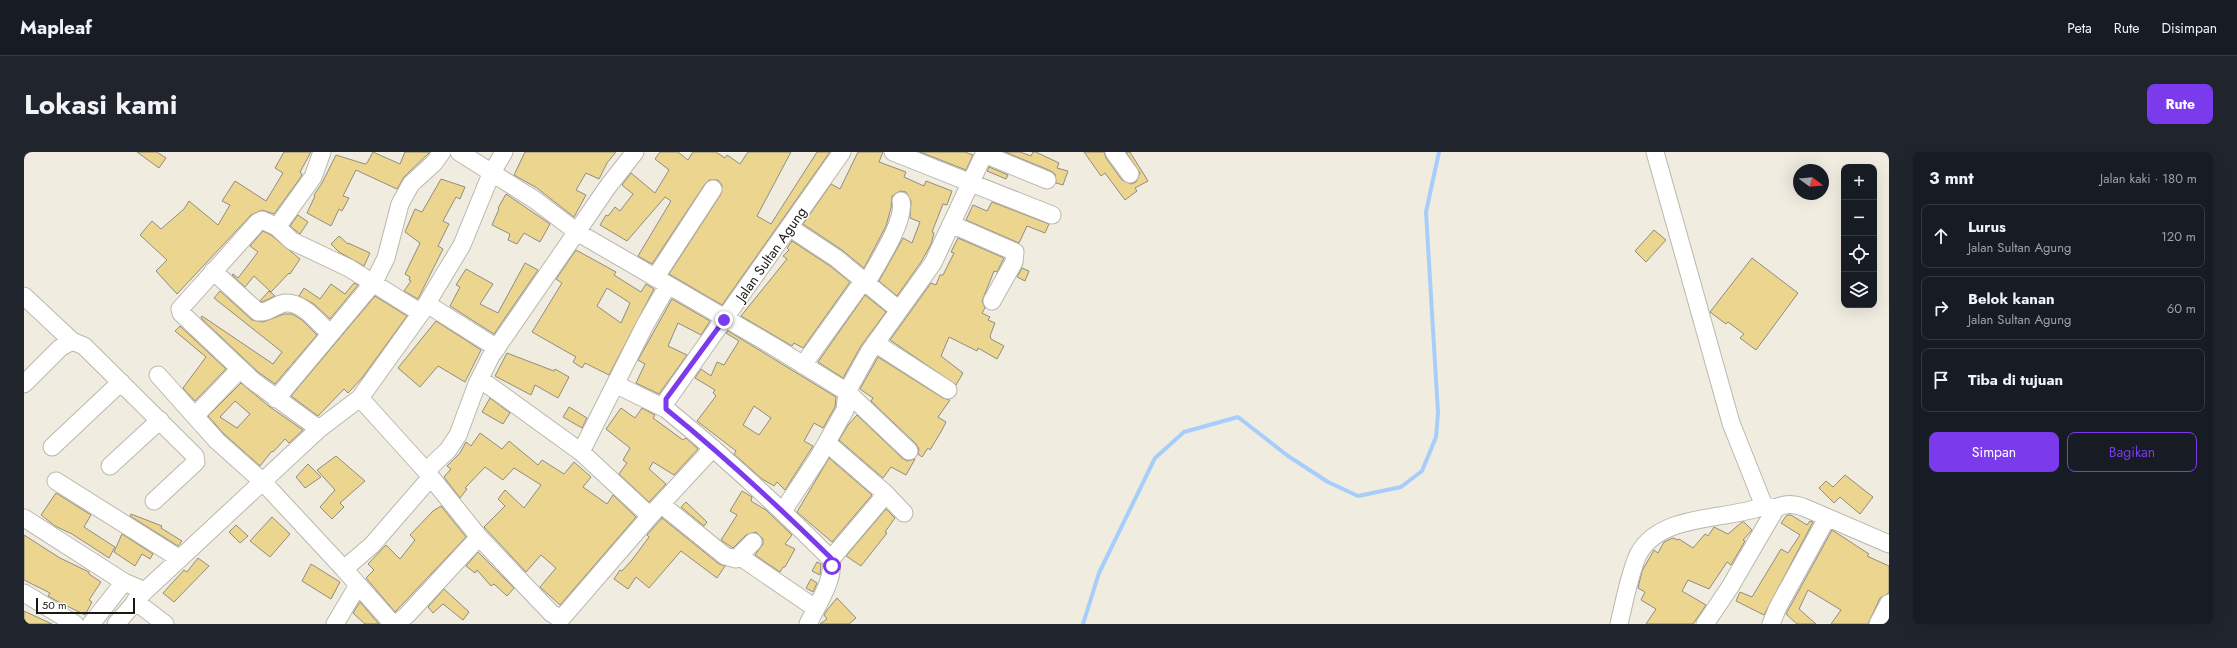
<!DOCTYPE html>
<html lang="id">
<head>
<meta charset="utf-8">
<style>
  :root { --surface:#171b24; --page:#20242c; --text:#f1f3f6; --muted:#9ea1a6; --line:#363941; --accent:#7c3aed }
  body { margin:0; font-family:Jost,sans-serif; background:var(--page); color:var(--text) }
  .controls { position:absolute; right:12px; top:12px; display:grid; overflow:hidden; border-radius:8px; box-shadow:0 4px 16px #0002 }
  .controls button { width:36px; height:36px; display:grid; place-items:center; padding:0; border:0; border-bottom:1px solid var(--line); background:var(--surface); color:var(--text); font:20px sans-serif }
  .compass { position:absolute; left:1769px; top:12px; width:36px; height:36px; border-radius:50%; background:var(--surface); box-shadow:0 4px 16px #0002; rotate:106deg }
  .scale { position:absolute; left:12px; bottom:10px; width:99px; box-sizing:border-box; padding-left:4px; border:2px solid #191814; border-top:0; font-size:11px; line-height:14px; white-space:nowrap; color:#191814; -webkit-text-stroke:3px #fff; paint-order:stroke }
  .stop { position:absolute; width:12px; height:12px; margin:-9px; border:3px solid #7c3aed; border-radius:50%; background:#fff }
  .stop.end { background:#7c3aed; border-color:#fff; box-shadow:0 1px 4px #0008 }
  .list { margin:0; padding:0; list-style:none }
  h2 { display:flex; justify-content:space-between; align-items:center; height:52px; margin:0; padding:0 16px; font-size:17px }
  h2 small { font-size:13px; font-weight:400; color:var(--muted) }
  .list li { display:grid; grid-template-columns:26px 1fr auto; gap:12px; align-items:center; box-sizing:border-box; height:64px; margin:0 8px 8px; padding:0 8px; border:1px solid var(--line); border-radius:8px }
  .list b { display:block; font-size:15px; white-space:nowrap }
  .list p { margin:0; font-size:13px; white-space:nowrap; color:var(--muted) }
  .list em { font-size:13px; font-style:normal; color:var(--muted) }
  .actions { display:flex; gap:8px; padding:12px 16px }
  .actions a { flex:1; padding:9px 0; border:1px solid var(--accent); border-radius:8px; text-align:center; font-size:14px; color:var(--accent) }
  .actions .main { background:var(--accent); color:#fff }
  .icon { flex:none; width:22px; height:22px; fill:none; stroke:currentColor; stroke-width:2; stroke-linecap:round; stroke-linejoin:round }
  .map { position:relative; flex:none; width:1865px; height:472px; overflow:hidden; border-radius:8px }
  header { display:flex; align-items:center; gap:24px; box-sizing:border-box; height:56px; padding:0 20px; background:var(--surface); border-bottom:1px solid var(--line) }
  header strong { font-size:19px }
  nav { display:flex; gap:22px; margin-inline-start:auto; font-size:14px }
  .intro { display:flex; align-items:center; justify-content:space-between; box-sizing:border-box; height:96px; padding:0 24px }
  h1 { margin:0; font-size:28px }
  .button { padding:10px 18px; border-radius:8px; background:var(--accent); color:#fff; font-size:14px; font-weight:700 }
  main { display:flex; gap:24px; padding:0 24px }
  aside { flex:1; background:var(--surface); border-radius:8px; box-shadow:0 4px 16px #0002 }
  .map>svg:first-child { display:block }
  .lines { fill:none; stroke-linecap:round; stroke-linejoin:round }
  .stream { stroke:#a7cefa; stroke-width:4 }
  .building { fill:#ecd58e; stroke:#908c81; fill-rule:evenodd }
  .minor-casing { stroke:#bbb7ac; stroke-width:19 }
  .minor { stroke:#fff; stroke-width:17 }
  .route { stroke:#7c3aed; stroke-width:5 }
  .labels { text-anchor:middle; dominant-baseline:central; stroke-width:3; stroke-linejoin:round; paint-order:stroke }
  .street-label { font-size:14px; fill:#191814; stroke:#fff }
</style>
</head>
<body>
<header>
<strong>Mapleaf</strong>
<nav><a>Peta</a><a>Rute</a><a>Disimpan</a></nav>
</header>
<div class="intro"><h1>Lokasi kami</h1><a class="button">Rute</a></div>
<main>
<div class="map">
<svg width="1865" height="472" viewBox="0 0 1865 472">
  <rect width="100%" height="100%" fill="#f0ece0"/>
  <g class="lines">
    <!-- stream -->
    <path class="stream" d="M 1059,472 L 1075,421 L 1131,306 L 1160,280 L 1214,265 L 1264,304 L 1304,330 L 1334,344 L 1377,335 L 1398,319 L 1412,285 L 1414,261 L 1402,60 L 1415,0"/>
  </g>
  <!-- building -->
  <path class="building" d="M 113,0 L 133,0 L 142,6 L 135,16 Z
    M 260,0 L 287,0 L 276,20 L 278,22 L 277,25 L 250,62 L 238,58 L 227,63 L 153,142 L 132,119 L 143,108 L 116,83 L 128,69 L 137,77 L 160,57 L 165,49 L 194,73 L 206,53 L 198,49 L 211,29 L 242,49 L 259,21 L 251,16 Z
    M 349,0 L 376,12 L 381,0 L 406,0 L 380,25 L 373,37 L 332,18 L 319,44 L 325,46 L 318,59 L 315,57 L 307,74 L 283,61 L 291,44 L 290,43 L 298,31 L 312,3 L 341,12 L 343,11 Z
    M 501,0 L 592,0 L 583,11 L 575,27 L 562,21 L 552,38 L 562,43 L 550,65 L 513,36 L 490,23 Z
    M 636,0 L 654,0 L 664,8 L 669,0 L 692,0 L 701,6 L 703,3 L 716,12 L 724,0 L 767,0 L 733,64 L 747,72 L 793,0 L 806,0 L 698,153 L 645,122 L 697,42 L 698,33 L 694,28 L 685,28 L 681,32 L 628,112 L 614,104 L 647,49 L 641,45 L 603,89 L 576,73 L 582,63 L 584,64 L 591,55 L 596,59 L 609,42 L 598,33 L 607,21 L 631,41 L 645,18 L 631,7 Z
    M 834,0 L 859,0 L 855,10 L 882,20 L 880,25 L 900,34 L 902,29 L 928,39 L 923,53 L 919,52 L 908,80 L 910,81 L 907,92 L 897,110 L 873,144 L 855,129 L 879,86 L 888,91 L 896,70 L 886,66 L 887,49 L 882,40 L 876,39 L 868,44 L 867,56 L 862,74 L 840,116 L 818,98 L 779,72 L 807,32 L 816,37 Z
    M 896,0 L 941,0 L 949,3 L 942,18 Z
    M 981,0 L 996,0 L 1007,4 L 1009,0 L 1012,0 L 1035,11 L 1033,16 L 1044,19 L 1039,33 L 1032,31 L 1031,22 L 1027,19 Z
    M 1060,0 L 1080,0 L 1082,6 L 1098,28 L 1107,32 L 1112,30 L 1116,21 L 1102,0 L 1106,0 L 1124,29 L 1111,36 L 1113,39 L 1101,48 L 1081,21 L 1077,24 Z
    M 965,15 L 984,23 L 982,27 L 963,19 Z
    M 417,27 L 441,35 L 436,47 L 432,45 L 419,69 L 425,72 L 414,94 L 419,97 L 394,147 L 380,139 L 387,129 L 385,128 L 386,125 L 381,122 L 396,91 L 381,80 L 391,57 L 398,60 Z
    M 482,42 L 526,72 L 516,90 L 500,81 L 493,92 L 484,88 L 486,82 L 468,73 L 475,57 L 474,56 Z
    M 968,50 L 1025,72 L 1021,81 L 1003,74 L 995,91 L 942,68 L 949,53 L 963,59 Z
    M 274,63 L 284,70 L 276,82 L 266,74 Z
    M 1630,78 L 1642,88 L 1622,110 L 1611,99 Z
    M 239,79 L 247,83 L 276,107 L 266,122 L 265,121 L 247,140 L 230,124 L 221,135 L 208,123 L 209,122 L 214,126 L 234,100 L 226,94 Z
    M 315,84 L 324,92 L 324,91 L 346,101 L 340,114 L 315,100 L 307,92 Z
    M 934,86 L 980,106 L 973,120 L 970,119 L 958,149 L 961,156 L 958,161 L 966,165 L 964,168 L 971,171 L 966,184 L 967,187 L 980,194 L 973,207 L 954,196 L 953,199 L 925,185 L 917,204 L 939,221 L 932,233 L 866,188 L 907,131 L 912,133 L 916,123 L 919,123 L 930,101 L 927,100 Z
    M 768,89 L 806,114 L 826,130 L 779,196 L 770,191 L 768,194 L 717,164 L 763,107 L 759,104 L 765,98 L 763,96 Z
    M 552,98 L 592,120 L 590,123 L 617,140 L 622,132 L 630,137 L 585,223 L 561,211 L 558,216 L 549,210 L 552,205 L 508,180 L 538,131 L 532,127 ZM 583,136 L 606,151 L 597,171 L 573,154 Z
    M 1728,106 L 1774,141 L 1732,198 L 1716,186 L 1720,182 L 1704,170 L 1702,172 L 1686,160 Z
    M 501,111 L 514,118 L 470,182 L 426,154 L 436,135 L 432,133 L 442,117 L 469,132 L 456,152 L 474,161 Z
    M 998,116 L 1005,119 L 1001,129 L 993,125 Z
    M 330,131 L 334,133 L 306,167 L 290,152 L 275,144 L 280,136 L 296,147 L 307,132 L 321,142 Z
    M 196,139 L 228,168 L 239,170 L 260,162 L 268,162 L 278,168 L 293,183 L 251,232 L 234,220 L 177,166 L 178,164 L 249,212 L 258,200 L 190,146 Z
    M 245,139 L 251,144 L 238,150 L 236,149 Z
    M 841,143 L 862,160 L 837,194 L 819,226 L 794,210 Z
    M 351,144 L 383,164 L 338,226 L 324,241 L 320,237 L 294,264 L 267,244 Z
    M 648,147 L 686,169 L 677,183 L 654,171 L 644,194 L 663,203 L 635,242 L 612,231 L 621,212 L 614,208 Z
    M 412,169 L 457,198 L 441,230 L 414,214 L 396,235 L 374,216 Z
    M 156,174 L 202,217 L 171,249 L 159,236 L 182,205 L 151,179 Z
    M 704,179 L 812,245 L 811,255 L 799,276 L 790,271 L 780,289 L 789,294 L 761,338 L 753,330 L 750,334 L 738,327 L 710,302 L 712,299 L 673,269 L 692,244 L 689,241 L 691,238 L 671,226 L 677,217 L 687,224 L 693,210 L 700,213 L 715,189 L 702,181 ZM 730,254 L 747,266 L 735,283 L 719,273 Z
    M 483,201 L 530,219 L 531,217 L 545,225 L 534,246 L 511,233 L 507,243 L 471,224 Z
    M 854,205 L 919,246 L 926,248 L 914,265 L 922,270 L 918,278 L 906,298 L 904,296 L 898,305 L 894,302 L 895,297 L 892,292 L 847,249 L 849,246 L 836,237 Z
    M 217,231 L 246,255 L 279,278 L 265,291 L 261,287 L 249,300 L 248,299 L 236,314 L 200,282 L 184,264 ZM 211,249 L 226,262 L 213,276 L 196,265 Z
    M 466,246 L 486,261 L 479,272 L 458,260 Z
    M 545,255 L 563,266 L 558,276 L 539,265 Z
    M 597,256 L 611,266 L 618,256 L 631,263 L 629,266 L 659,288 L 662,286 L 674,297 L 650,323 L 629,310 L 625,317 L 642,332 L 625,350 L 595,322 L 603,311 L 599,308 L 606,296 L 582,277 Z
    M 833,263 L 878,306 L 883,309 L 891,307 L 882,323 L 867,315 L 859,326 L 815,288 L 824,273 Z
    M 456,281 L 478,297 L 485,289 L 514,313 L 518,308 L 540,322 L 550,310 L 567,325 L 559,335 L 583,352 L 589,343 L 612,365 L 536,453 L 516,435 L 532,416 L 517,403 L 502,420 L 460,375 L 481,354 L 474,347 L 481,338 L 500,356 L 517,333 L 490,316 L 479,328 L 461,315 L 441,336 L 443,337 L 436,346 L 420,325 L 427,317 L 423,314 L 436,301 L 442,290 L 447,294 Z
    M 312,304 L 341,329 L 316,351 L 320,355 L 308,367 L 296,355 L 311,338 L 293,318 Z
    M 805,306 L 848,343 L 808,390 L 773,360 Z
    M 284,312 L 297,325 L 281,336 L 272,325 Z
    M 1821,323 L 1849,345 L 1836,362 L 1816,345 L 1810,351 L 1795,336 L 1802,329 L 1809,335 Z
    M 718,339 L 728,345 L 727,349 L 742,358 L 768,383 L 761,392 L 771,397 L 761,415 L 759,415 L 756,420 L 731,403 L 739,392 L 739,387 L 732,380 L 722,383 L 709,396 L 697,388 L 713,363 L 706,359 Z
    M 32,341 L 67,363 L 60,375 L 91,395 L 85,406 L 48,382 L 31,374 L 17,363 Z
    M 662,350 L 683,370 L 680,374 L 657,355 Z
    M 417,354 L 442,385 L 371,460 L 342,426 L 350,418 L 344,412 L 362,393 L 376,407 L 391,388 L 386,383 L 409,359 Z
    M 862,357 L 871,366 L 861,380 L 863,381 L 837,414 L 822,404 Z
    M 107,362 L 138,374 L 137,376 L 158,389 L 154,394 L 106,364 Z
    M 1763,363 L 1767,363 L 1783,373 L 1786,369 L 1789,370 L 1740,463 L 1712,449 L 1716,440 L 1728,445 L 1757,397 L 1764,401 L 1776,383 L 1757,371 Z
    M 248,365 L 266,382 L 246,405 L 226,389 Z
    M 638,366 L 695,412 L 701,414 L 693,426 L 657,399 L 625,436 L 612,425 L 604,437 L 590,427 L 596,418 L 598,419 L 608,408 L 625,385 L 623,383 Z
    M 1718,370 L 1720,370 L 1728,378 L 1719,388 L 1721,389 L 1707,413 L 1703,410 L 1685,437 L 1664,428 L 1658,439 L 1682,453 L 1669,472 L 1622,472 L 1632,457 L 1617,448 L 1621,440 L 1614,436 L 1618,419 L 1630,398 L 1634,401 L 1640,390 L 1649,386 L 1654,388 L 1655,387 L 1669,396 L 1681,382 L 1684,384 L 1690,375 L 1704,382 Z
    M 212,373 L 224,384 L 216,391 L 205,380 Z
    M 1808,378 L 1845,402 L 1843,404 L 1865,414 L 1865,441 L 1856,446 L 1844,472 L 1807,472 L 1817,458 L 1784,438 L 1775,457 L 1792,472 L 1773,472 L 1762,462 Z
    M 98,382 L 129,402 L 126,407 L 118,402 L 111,414 L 90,400 Z
    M 0,383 L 36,406 L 65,420 L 65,422 L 77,430 L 65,448 L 68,450 L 61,463 L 31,448 L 24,444 L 26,441 L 0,428 Z
    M 454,400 L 490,436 L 483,444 L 470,432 L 467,434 L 453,418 L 451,421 L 442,414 Z
    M 174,406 L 185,414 L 150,450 L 139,441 L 160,418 L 163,420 Z
    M 793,410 L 797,412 L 796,423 L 788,419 Z
    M 287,412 L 316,430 L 307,447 L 278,429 Z
    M 787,427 L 793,431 L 789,440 L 782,436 Z
    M 420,437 L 445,460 L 439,468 L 419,452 L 409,461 L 404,455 Z
    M 813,446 L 832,466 L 825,472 L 796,472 L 803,467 L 800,463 L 803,458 Z
    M 336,450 L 355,472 L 341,472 L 329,461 Z
    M 0,459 L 28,472 L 0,472 Z"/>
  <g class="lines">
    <defs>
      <path id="minor" d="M 435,0 L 511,48 L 553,80 L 749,194 L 823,240 L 885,299
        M 869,0 L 1028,63
        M 1090,0 L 1106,22
        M 1631,0 L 1707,271 L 1740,354 L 1752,356
        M 960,2 L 1023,28
        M 927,72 L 991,100 L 990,110 L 968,149
        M 253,75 L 268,89 L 325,116 L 397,161
        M 765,75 L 812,106 L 875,158
        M 189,119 L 234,160 C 243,161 249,155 257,152 C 276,146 295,171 306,182
        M 631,126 L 689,37
        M 843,130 C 853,112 882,68 877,49
        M 0,144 L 48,189
        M 403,152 L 473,196
        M 851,191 L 924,238
        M 779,213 L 840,128
        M 134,223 L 193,289 L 239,330 L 320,417 L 348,393 L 407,325
        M 456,227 L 557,300 L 626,364
        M 0,232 L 36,196 L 48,189 L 60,194 L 171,304 L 172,310 L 130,349
        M 591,232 L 642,257
        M 336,246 L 402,319 L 455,385 L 527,461 L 537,467 L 626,364 L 689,296
        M 252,247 L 350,130 L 362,106 L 376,52 L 387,32 L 410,11 L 418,0
        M 171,264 L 216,217
        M 295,277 L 228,228 L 157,161 L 156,157 L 234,70 L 238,68 L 253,75 L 289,25 L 298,0
        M 803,291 L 862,342 L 880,361
        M 28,295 L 97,230
        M 557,300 L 621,173 L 644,133
        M 86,314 L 136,268
        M 402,319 L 424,298 L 434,283 L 453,232 L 467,204 L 585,33 L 611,0
        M 32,329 L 156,407
        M 638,353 L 701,404 L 712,407 L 729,390
        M 759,359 L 794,306 L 821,258 L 823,240 L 845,200 L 909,111 L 961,0
        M 0,366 L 100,430 L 121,439
        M 715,404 L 791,456
        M 807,407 C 754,354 700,304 642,257 L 641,251 L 818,0
        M 807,407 L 862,342
        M 320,417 L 367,470 L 372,472 L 383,463 L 455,385
        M 0,441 L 51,472
        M 111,449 L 141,472
        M 67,472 L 100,430
        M 92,472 L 121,439 L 295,277 L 336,246 L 397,161 L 438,93 L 467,22 L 480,0
        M 311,472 L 334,433
        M 784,472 C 793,453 811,427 807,407
        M 1595,472 C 1600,452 1606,418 1615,401 C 1638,361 1701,369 1740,354
        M 1681,472 L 1706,435 L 1752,356 C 1762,351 1769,352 1779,355 L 1865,392
        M 1747,472 L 1754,455 L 1803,366
        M 1854,472 L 1865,451"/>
    </defs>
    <!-- minor casing -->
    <use href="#minor" class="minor-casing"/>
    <!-- minor -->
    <use href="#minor" class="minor"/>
  </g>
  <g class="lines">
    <!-- route -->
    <path class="route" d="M 700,168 L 642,247 L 642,257 C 700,304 754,354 807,406 L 808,414"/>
  </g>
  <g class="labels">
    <!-- street labels -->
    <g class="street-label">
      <text transform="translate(747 102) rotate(-55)">Jalan Sultan Agung</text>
    </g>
  </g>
</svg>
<div class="controls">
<button>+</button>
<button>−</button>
<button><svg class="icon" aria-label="locate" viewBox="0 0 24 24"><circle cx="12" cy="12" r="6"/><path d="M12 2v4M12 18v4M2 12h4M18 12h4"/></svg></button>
<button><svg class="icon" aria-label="layers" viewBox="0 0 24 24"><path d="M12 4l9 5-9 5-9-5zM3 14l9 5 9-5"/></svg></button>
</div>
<svg class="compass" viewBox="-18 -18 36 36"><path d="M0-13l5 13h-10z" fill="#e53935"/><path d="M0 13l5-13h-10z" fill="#9ea1a6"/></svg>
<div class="scale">50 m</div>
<div class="stop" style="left:808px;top:414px"></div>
<div class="stop end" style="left:700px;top:168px"></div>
</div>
<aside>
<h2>3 mnt<small>Jalan kaki · 180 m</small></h2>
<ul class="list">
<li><svg class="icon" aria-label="ahead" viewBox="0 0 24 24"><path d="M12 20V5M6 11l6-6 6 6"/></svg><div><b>Lurus</b><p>Jalan Sultan Agung</p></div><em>120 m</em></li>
<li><svg class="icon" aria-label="right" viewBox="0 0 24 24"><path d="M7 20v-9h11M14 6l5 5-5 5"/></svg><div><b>Belok kanan</b><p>Jalan Sultan Agung</p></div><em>60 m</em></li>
<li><svg class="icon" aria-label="arrive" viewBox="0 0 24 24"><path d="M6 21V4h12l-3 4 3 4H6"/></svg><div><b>Tiba di tujuan</b></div></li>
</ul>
<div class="actions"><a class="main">Simpan</a><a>Bagikan</a></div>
</aside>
</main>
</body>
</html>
